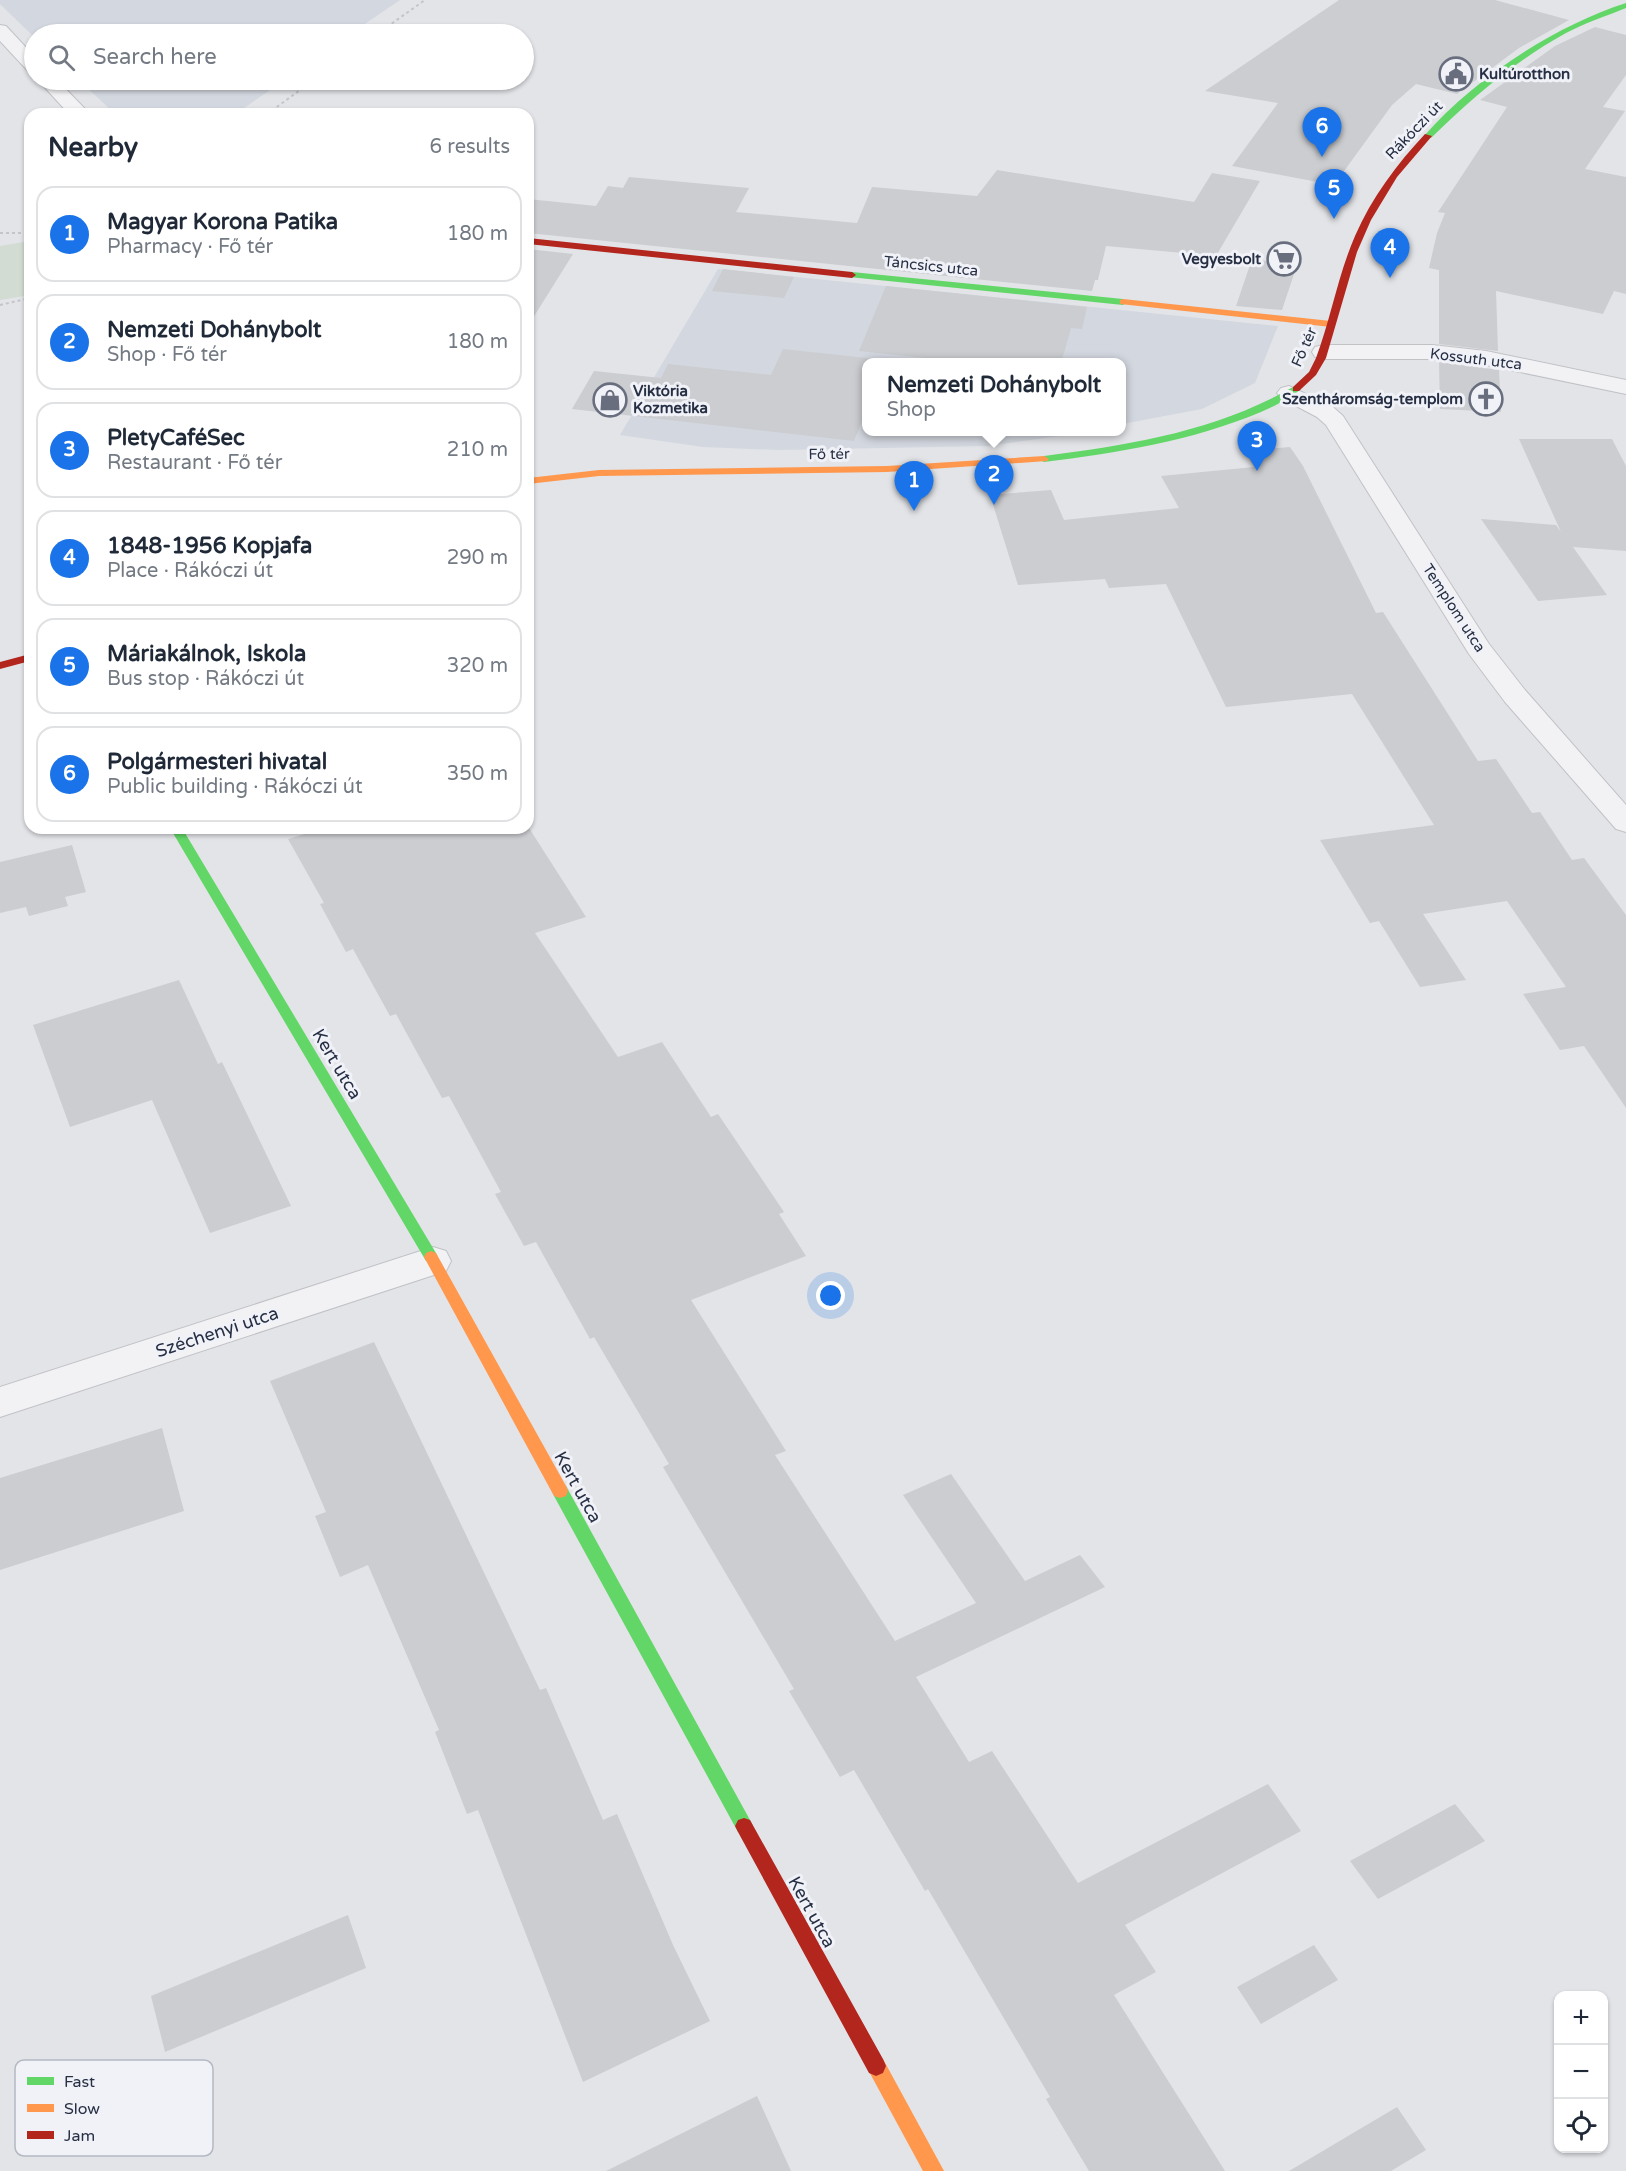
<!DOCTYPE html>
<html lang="en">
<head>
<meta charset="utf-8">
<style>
  :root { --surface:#fff; --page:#f2f2f3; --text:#1f2937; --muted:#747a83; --line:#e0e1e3; --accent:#1a73e8 }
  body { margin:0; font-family:"Varela Round",sans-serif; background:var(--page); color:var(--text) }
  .controls { position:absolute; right:18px; bottom:18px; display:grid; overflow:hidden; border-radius:12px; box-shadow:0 2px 4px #0004 }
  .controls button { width:54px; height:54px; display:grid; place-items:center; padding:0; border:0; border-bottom:2px solid var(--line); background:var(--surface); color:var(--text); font:30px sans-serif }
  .you { position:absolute; left:831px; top:1296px; width:21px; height:21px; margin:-15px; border:4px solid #fff; border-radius:50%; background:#1a73e8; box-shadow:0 0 0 9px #1a73e833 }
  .badge { display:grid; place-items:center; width:39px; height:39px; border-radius:50%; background:var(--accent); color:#fff; font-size:20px; font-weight:700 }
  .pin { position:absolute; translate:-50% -50px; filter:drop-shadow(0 2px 3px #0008) }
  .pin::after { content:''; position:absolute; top:32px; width:21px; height:18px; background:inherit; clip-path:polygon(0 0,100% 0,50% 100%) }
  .popup { position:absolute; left:862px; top:358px; width:264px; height:78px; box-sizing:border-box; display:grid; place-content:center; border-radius:12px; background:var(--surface); filter:drop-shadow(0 2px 4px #0005); font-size:20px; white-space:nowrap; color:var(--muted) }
  .popup b { font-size:22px; color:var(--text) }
  .popup::after { content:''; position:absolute; left:50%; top:100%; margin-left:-12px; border:12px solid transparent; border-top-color:var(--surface) }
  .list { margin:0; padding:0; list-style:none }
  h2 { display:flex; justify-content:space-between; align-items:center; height:78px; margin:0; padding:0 24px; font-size:26px }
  h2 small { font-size:20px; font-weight:400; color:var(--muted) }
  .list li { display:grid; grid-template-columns:39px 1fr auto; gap:18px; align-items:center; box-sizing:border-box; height:96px; margin:0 12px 12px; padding:0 12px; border:2px solid var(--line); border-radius:18px }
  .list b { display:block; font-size:22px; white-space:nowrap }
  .list p { margin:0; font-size:20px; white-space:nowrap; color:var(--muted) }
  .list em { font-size:20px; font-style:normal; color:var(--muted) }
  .icon { flex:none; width:33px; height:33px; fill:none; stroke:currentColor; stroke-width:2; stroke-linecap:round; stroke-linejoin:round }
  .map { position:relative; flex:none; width:1626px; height:2171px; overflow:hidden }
  .search { position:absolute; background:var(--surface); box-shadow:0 2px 4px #0004; left:24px; top:24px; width:510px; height:66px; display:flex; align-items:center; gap:15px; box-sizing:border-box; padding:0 21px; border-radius:33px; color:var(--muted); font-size:22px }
  .panel { position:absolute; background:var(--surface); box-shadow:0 2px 4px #0004; left:24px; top:108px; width:510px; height:726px; border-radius:18px }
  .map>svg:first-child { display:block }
  .built { fill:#d3d7df }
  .green { fill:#d2dcd2 }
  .building { fill:#cbcdd1 }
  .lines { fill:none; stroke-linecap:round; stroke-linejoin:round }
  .street-casing { stroke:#c0c2c6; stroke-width:2 }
  .path { stroke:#c3c5c9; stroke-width:2; stroke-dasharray:3 3; stroke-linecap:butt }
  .street { fill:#f2f2f4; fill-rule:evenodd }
  .fast { fill:#63d668; fill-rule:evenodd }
  .slow { fill:#ff974d; fill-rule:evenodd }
  .jam { fill:#b3261e; fill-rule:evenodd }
  .labels { text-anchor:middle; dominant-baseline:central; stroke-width:6; stroke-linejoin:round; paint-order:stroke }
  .far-poi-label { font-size:15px; font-weight:bold; fill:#272f44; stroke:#f0f2f8; text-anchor:start }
  .far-street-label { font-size:15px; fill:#272f44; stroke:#f0f2f8 }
  .street-label { font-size:18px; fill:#272f44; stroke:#f0f2f8 }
  .key { fill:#f0f2f8; stroke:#b4b8c2; stroke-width:1.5 }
  .key-label { font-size:16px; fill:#272f44 }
</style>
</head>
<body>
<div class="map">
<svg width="1626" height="2171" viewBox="0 0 1626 2171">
  <rect width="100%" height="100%" fill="#e2e4e8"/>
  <!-- built -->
  <path class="built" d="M 0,0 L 400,0 L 350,34 L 34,34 L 34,37 L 0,4 Z
    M 79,80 L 285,80 L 235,114 L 115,114 Z
    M 718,269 L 1278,326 L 1255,383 L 1202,409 L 1122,424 L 1122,362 L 866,362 L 866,432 L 1085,432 L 1080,433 L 987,446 L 779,450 L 703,447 L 620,435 Z"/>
  <!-- green -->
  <path class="green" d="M 30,241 L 30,295 L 0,300 L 0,246 Z"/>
  <!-- building -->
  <path class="building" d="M 1339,0 L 1495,0 L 1569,20 L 1519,48 L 1457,94 L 1416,84 L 1392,105 L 1334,185 L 1232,166 L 1278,103 L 1205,91 Z
    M 1595,27 L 1626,35 L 1626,75 L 1603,107 L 1625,111 L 1585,169 L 1626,177 L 1626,294 L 1614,291 L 1603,314 L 1496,291 L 1498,351 L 1439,344 L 1439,270 L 1429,268 L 1437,233 L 1445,213 L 1438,212 L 1507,107 L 1480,100 L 1555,46 Z
    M 997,170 L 1194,202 L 1212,173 L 1260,181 L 1216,256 L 1106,246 L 1098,280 L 1095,280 L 1092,291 L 528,233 L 528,199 L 596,206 L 608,186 L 623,188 L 629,177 L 749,188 L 736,212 L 857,223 L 872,187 L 977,196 Z
    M 528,249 L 573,254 L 528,326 Z
    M 1252,259 L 1297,265 L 1282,310 L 1236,306 Z
    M 723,269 L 794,277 L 784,298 L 712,291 Z
    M 886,286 L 1087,307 L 1082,329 L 1071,328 L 1061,363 L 972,363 L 859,351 Z
    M 783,349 L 867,358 L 867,408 L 854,441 L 572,409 L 594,371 L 661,378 L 668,364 L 771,375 Z
    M 1439,362 L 1499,370 L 1501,412 L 1440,409 Z
    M 1519,439 L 1612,439 L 1626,466 L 1626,551 L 1573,547 L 1607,595 L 1538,601 L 1481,519 L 1556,525 L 1561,532 Z
    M 1290,447 L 1303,466 L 1376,613 L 1383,612 L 1478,761 L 1496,759 L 1532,813 L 1540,812 L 1572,860 L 1584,858 L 1626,915 L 1626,1108 L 1584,1046 L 1560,1050 L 1523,994 L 1566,987 L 1507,901 L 1423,914 L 1466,980 L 1420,987 L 1379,921 L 1370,923 L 1320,840 L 1434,825 L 1352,694 L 1226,707 L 1166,584 L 1109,588 L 1105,579 L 1018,585 L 990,495 L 1051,490 L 1064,520 L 1179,508 L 1161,476 L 1254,467 L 1244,451 Z
    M 324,828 L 529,828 L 586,917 L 535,933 L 618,1057 L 662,1042 L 711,1117 L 718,1114 L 784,1212 L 779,1214 L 806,1256 L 691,1300 L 786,1451 L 775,1455 L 895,1641 L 976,1603 L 903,1495 L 951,1474 L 1025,1581 L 1080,1555 L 1105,1587 L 916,1677 L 969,1762 L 992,1751 L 1078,1883 L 1268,1784 L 1301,1831 L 1125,1925 L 1156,1972 L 1114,1995 L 1225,2171 L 1089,2171 L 1046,2099 L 1050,2097 L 928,1889 L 925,1891 L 854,1770 L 840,1777 L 789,1691 L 794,1689 L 663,1467 L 669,1464 L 594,1337 L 590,1339 L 536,1242 L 524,1246 L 495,1194 L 501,1192 L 449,1096 L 442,1098 L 396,1014 L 390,1016 L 353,949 L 346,952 L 320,904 L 324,903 L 288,839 Z
    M 72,845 L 86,892 L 65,897 L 68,906 L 29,916 L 26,907 L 0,913 L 0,862 Z
    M 179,980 L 218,1064 L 222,1062 L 291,1206 L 210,1233 L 152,1100 L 70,1127 L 33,1025 Z
    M 374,1342 L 540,1690 L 546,1688 L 603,1820 L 617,1814 L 673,1945 L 710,2021 L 583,2082 L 478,1810 L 467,1814 L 435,1732 L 439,1730 L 368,1565 L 340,1577 L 315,1516 L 326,1512 L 270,1381 Z
    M 162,1428 L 184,1511 L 0,1570 L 0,1478 Z
    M 1455,1804 L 1485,1841 L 1378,1899 L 1350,1861 Z
    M 348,1915 L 366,1968 L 165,2052 L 151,1996 Z
    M 1314,1945 L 1338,1980 L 1261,2024 L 1237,1987 Z
    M 757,2096 L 791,2171 L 606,2171 Z
    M 1397,2107 L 1426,2150 L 1391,2171 L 1289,2171 Z"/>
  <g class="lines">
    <defs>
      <path id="street" d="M 0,25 L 6,26 L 34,56 L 34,71 L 27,70 L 0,41 Z
        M 38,80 L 57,80 L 90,114 L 69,114 Z
        M 1323,345 L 1432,345 L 1486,351 L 1626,380 L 1626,394 L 1486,365 L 1432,359 L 1323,359 L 1315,357 L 1312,352 L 1315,347 Z
        M 1289,386 L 1333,407 L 1343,416 L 1489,644 L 1525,690 L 1626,805 L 1626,832 L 1616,829 L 1505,702 L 1469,654 L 1326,425 L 1317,417 L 1281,398 L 1277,393 L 1281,388 Z
        M 433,1247 L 446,1251 L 451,1261 L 446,1271 L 0,1417 L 0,1387 Z"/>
    </defs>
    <!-- street casing -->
    <use href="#street" class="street-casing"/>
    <!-- path -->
    <path class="path" d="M 377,34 L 425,0
      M 267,114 L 314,80
      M 0,233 L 30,233
      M 0,305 L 30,298"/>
    <!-- street -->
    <use href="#street" class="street"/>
    <!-- fast -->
    <path class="fast" d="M 1626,3 L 1626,8 C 1606,16 1585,23 1566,33 C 1515,61 1472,98 1431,138 L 1424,136 C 1474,79 1554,26 1626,3 Z
      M 852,272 L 1123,299 L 1127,302 L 1123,305 L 849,277 L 849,273 Z
      M 1293,387 L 1301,389 C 1290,399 1274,406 1261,412 C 1192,441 1117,453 1044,462 L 1039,459 L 1044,456 C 1130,445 1217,431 1293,387 Z
      M 170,828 L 182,828 L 436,1253 L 438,1257 L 436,1261 L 426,1261 Z
      M 560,1484 L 566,1486 L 750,1820 L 753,1826 L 750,1832 L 744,1834 L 738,1832 L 554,1496 L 552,1491 L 554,1486 Z"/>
    <!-- slow -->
    <path class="slow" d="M 1123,299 L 1331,321 L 1336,324 L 1331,327 L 1120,304 L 1120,300 Z
      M 1044,456 L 1049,459 L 1047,461 L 887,472 L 599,476 L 528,484 L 528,478 L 599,470 L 887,466 Z
      M 431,1251 L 436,1253 L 566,1486 L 568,1491 L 566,1496 L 560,1498 L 554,1496 L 424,1257 L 426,1253 Z
      M 876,2056 L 883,2059 L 944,2171 L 923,2171 L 866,2066 L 869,2059 Z"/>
    <!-- jam -->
    <path class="jam" d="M 1425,134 L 1432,136 L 1397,177 L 1371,220 L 1357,252 L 1326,358 L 1316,375 L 1299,391 L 1293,391 L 1293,387 L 1309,372 L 1316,358 C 1331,318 1338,275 1355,236 C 1372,197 1397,164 1425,134 Z
      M 528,238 L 852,272 L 856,275 L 852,278 L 528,244 Z
      M 30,654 L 30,661 L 0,669 L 0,662 Z
      M 744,1818 L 750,1820 L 883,2059 L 886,2066 L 883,2073 L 876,2076 L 869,2073 L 738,1832 L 735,1826 L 738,1820 Z"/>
  </g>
  <!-- icons -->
  <defs>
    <symbol id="civic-ring" viewBox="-11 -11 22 22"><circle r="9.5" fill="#f0f2f8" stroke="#686e7d" stroke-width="1.5"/><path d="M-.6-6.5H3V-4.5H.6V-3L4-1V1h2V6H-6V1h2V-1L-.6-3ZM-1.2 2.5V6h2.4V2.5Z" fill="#686e7d"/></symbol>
    <symbol id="supermarket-ring" viewBox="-11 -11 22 22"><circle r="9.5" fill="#f0f2f8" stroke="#686e7d" stroke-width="1.5"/><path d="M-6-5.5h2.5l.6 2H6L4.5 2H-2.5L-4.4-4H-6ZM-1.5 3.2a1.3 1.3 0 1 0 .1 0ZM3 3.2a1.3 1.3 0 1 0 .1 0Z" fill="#686e7d"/></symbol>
    <symbol id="church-ring" viewBox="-11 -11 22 22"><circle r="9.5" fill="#f0f2f8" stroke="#686e7d" stroke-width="1.5"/><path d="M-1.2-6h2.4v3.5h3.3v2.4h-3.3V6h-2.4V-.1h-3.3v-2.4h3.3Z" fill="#686e7d"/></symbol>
    <symbol id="shop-ring" viewBox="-11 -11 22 22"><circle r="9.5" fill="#f0f2f8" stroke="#686e7d" stroke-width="1.5"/><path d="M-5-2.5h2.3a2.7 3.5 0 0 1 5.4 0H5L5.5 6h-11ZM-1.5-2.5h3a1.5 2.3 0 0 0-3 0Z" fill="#686e7d"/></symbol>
  </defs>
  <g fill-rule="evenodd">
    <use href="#civic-ring" x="1437" y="55" width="38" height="38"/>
    <use href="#supermarket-ring" x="1265" y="240" width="38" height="38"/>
    <use href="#church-ring" x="1467" y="380" width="38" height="38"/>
    <use href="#shop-ring" x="591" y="381" width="38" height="38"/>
  </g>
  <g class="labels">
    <!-- far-poi labels -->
    <g class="far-poi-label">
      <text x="1479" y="74">Kultúrotthon</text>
      <text x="1261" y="259" text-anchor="end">Vegyesbolt</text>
      <text x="633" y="391">Viktória<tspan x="633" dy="17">Kozmetika</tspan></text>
      <text x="1463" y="399" text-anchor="end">Szentháromság-templom</text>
    </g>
    <!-- far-street labels -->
    <g class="far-street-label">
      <text transform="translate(1414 130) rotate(-46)">Rákóczi út</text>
      <text transform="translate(931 266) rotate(6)">Táncsics utca</text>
      <text transform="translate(1304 347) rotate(-66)">Fő tér</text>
      <text transform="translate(1476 359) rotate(7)">Kossuth utca</text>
      <text transform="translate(829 454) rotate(-1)">Fő tér</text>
      <text transform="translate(1454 608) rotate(57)">Templom utca</text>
    </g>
    <!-- street labels -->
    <g class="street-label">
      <text transform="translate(337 1064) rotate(59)">Kert utca</text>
      <text transform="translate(217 1332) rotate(-18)">Széchenyi utca</text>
      <text transform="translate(578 1487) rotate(61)">Kert utca</text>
      <text transform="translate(812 1912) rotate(61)">Kert utca</text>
    </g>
  </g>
  <!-- legend -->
  <rect x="15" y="2060" width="198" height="96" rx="9" class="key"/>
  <rect x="27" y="2077" width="27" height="8" fill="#63d668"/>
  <rect x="27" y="2104" width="27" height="8" fill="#ff974d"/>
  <rect x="27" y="2131" width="27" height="8" fill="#b3261e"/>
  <g class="key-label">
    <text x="64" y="2087">Fast</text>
    <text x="64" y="2114">Slow</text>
    <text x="64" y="2141">Jam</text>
  </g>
</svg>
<div class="controls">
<button>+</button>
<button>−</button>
<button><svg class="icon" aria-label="locate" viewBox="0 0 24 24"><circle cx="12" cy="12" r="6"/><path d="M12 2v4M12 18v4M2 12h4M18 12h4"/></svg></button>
</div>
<div class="you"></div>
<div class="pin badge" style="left:914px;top:511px">1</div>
<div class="pin badge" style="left:994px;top:505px">2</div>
<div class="popup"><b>Nemzeti Dohánybolt</b>Shop</div>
<div class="pin badge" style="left:1257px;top:471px">3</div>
<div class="pin badge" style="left:1390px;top:278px">4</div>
<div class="pin badge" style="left:1334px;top:219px">5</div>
<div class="pin badge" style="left:1322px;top:157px">6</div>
<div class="search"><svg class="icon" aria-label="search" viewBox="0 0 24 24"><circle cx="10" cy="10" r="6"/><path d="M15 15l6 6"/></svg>Search here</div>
<section class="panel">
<h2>Nearby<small>6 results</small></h2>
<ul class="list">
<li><span class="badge">1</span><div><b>Magyar Korona Patika</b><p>Pharmacy · Fő tér</p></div><em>180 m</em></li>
<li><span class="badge">2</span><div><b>Nemzeti Dohánybolt</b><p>Shop · Fő tér</p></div><em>180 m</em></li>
<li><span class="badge">3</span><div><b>PletyCaféSec</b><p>Restaurant · Fő tér</p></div><em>210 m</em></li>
<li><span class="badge">4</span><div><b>1848-1956 Kopjafa</b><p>Place · Rákóczi út</p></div><em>290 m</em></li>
<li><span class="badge">5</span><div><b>Máriakálnok, Iskola</b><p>Bus stop · Rákóczi út</p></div><em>320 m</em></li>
<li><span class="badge">6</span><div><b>Polgármesteri hivatal</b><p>Public building · Rákóczi út</p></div><em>350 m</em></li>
</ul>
</section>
</div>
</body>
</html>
